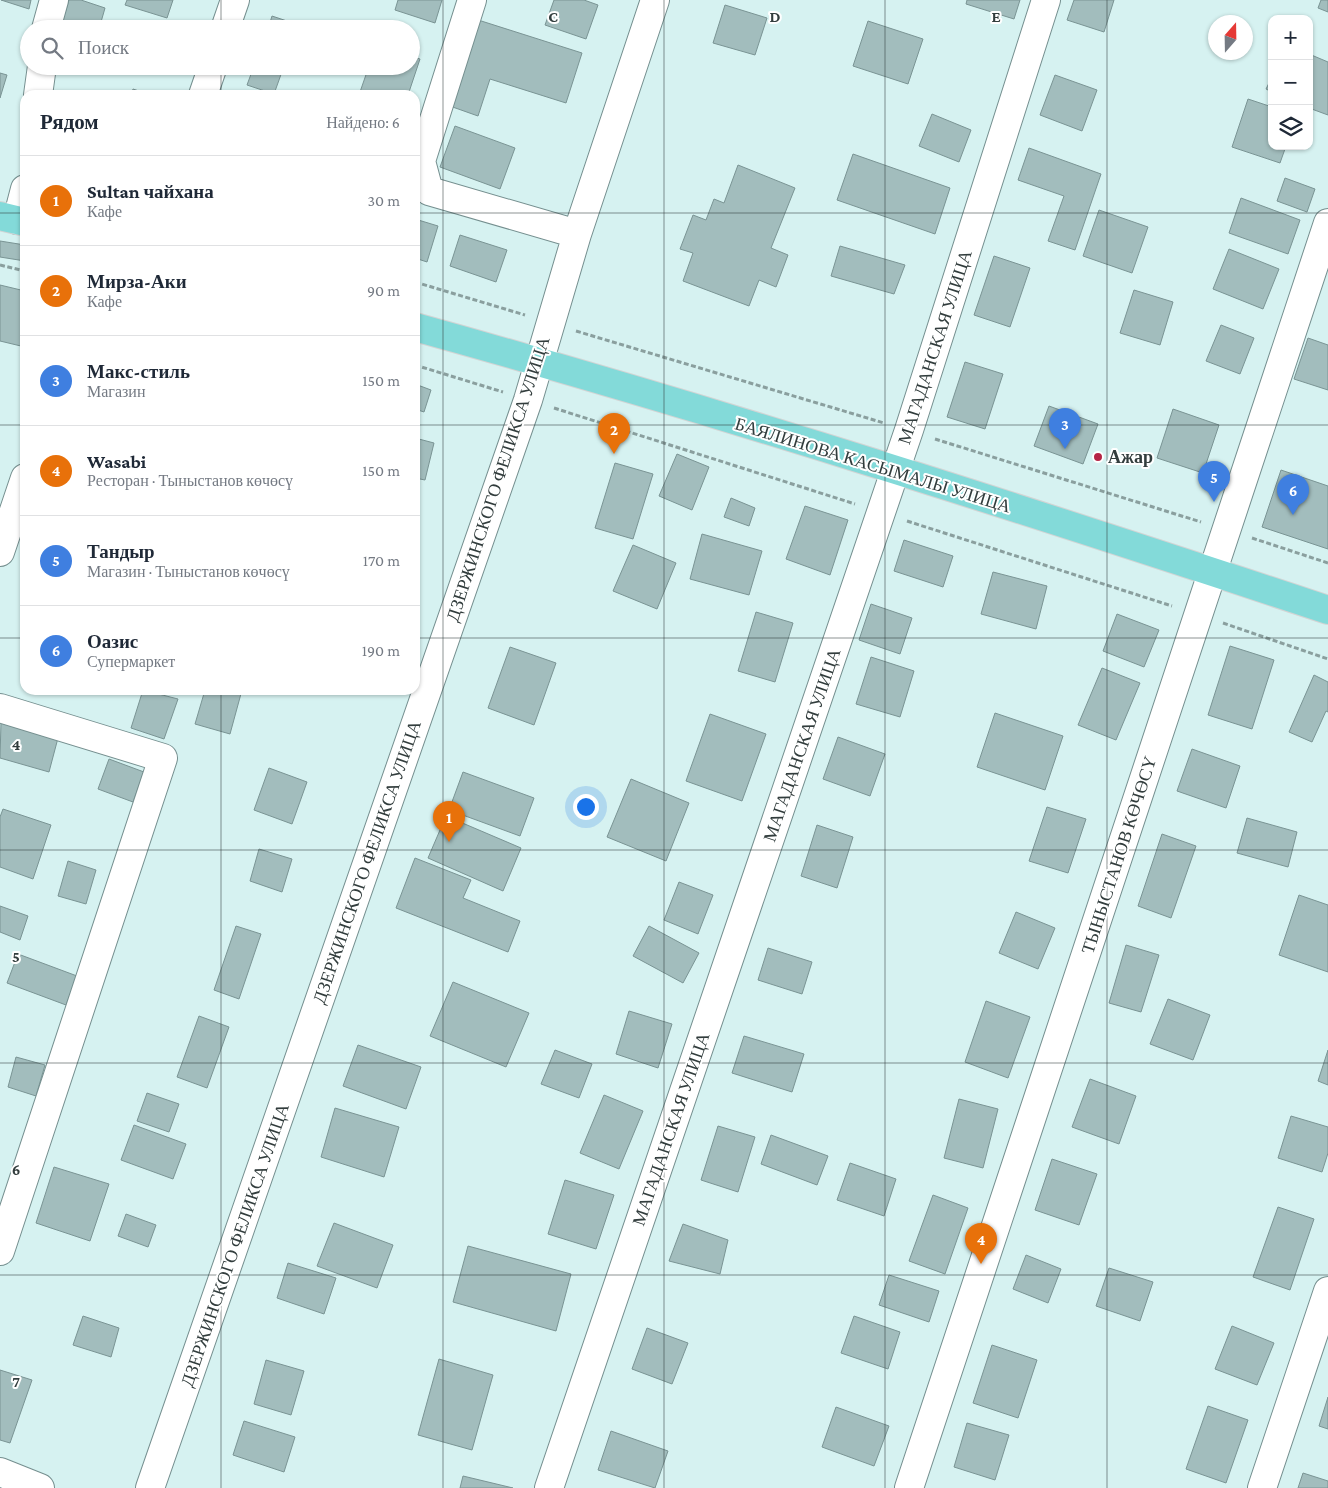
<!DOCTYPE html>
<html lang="ru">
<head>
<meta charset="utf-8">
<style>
  :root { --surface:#fff; --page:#f2f2f3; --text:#1f2937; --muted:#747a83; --line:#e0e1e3; --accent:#ea580c }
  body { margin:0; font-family:"Crimson Pro",serif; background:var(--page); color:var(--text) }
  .controls { position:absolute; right:15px; top:15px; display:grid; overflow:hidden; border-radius:10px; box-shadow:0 1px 4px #0004 }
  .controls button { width:45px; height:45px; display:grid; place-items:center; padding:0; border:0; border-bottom:1px solid var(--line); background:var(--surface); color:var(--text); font:25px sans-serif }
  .compass { position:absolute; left:1208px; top:15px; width:45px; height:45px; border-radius:50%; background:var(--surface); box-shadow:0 1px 4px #0004; rotate:20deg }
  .you { position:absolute; left:585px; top:806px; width:18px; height:18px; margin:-12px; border:4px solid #fff; border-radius:50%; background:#1a73e8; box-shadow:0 0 0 8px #1a73e833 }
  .badge { display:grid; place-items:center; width:32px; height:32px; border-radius:50%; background:var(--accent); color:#fff; font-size:16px; font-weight:700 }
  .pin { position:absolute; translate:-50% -41px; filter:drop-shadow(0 1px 2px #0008) }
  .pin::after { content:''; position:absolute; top:26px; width:18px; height:15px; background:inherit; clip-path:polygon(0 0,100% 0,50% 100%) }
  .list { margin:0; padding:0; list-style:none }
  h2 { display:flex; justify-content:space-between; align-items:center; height:65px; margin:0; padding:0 20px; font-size:21px }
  h2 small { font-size:16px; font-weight:400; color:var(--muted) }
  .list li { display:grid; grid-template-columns:32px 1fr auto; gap:15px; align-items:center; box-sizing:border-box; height:90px; padding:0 20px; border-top:1px solid var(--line) }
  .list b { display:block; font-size:19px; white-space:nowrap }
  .list p { margin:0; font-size:16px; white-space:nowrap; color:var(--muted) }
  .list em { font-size:16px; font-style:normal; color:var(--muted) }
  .icon { flex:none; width:28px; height:28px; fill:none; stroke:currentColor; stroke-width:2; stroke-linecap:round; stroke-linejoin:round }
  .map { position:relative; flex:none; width:1328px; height:1488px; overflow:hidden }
  .search { position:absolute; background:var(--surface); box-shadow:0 1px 4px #0004; left:20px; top:20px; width:400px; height:55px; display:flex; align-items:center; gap:12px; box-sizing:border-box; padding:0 18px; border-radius:28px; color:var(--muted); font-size:19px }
  .panel { position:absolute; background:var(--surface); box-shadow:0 1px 4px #0004; left:20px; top:90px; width:400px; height:605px; border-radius:15px }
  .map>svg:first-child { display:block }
  .building { fill:#a2bdbd; stroke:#7a9494 }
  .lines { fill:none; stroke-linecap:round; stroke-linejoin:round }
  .minor-casing { stroke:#758f8f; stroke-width:30 }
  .major-casing { stroke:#d2d4d4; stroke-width:30 }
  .path { stroke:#8a9f9e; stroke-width:3; stroke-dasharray:5 2.5; stroke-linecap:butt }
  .minor { stroke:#fff; stroke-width:28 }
  .major { stroke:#83dad9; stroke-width:28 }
  .grid { fill:none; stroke:#323d3d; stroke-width:1; stroke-opacity:0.55 }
  .poi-dot { fill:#b52445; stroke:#fff; stroke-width:2 }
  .labels { text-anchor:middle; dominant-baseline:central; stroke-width:4; stroke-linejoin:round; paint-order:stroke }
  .street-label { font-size:18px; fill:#323d3d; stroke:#fff }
  .poi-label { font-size:18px; font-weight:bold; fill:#323d3d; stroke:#fff; text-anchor:start }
  .grid-label { font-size:16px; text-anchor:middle; font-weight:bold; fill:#323d3d; stroke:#fff; stroke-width:4; stroke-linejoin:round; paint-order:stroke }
</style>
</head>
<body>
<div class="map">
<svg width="1328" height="1488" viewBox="0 0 1328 1488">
  <rect width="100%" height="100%" fill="#d6f2f1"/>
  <!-- building -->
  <path class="building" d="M 1,0 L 31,0 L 29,9 Z
    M 69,0 L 81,0 L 105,8 L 99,29 L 68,29 L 61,26 Z
    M 127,0 L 173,0 L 167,18 L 125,5 Z
    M 398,0 L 442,0 L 435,23 L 395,10 Z
    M 554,0 L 584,0 L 598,5 L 586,39 L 545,25 Z
    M 967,0 L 1020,0 L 1014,19 L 966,4 Z
    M 1074,0 L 1114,0 L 1104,32 L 1067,20 Z
    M 1321,0 L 1328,0 L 1328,12 L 1318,8 Z
    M 725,5 L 767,18 L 755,55 L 713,43 Z
    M 272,16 L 299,25 L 297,29 L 268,29 Z
    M 475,19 L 582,53 L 566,103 L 490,79 L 478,116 L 447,105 Z
    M 868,21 L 923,39 L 908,84 L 853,66 Z
    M 1309,54 L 1328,62 L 1328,115 L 1309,108 Z
    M 411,56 L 420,59 L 408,95 L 369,95 L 360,92 L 369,66 L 411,66 Z
    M 254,66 L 284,66 L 274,94 L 247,85 Z
    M 0,73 L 7,75 L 0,98 Z
    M 1055,75 L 1097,90 L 1082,131 L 1040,115 Z
    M 1272,77 L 1272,92 L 1266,89 Z
    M 133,89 L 151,95 L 131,95 Z
    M 1248,99 L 1272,107 L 1272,146 L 1286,146 L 1280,163 L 1232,147 Z
    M 932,114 L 971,130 L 959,162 L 919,146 Z
    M 455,126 L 515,148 L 500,189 L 440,167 Z
    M 1029,148 L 1101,174 L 1075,250 L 1048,241 L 1064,196 L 1018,180 Z
    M 853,154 L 950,188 L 935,234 L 837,200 Z
    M 738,165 L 795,188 L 771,248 L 788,255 L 776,287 L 759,280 L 749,306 L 683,281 L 693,253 L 680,249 L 693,215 L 706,220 L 714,199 L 724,203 Z
    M 1285,178 L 1315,189 L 1307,212 L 1277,201 Z
    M 1241,198 L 1300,220 L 1288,254 L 1229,233 Z
    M 1099,210 L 1148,227 L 1132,273 L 1083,256 Z
    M 415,219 L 438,226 L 427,262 L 415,258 Z
    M 460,235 L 507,250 L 496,282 L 450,266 Z
    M 0,241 L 25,245 L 25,261 L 0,257 Z
    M 840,246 L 905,265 L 894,294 L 831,276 Z
    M 1229,249 L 1279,269 L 1263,309 L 1213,289 Z
    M 994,256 L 1030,268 L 1010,327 L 974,315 Z
    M 0,285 L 25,291 L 25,347 L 0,341 Z
    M 1134,290 L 1173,302 L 1160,345 L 1120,333 Z
    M 1221,325 L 1254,338 L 1240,374 L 1206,361 Z
    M 1308,338 L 1328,345 L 1328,390 L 1294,379 Z
    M 965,362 L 1003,374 L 985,429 L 947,417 Z
    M 415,384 L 431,390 L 424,412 L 415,409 Z
    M 1049,406 L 1098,424 L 1083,464 L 1034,446 Z
    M 1173,409 L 1219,425 L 1203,473 L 1157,458 Z
    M 415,438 L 434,443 L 425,480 L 415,478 Z
    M 677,454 L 709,467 L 692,510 L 659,496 Z
    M 615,463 L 653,474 L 633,539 L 595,528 Z
    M 1281,470 L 1328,486 L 1328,549 L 1262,527 Z
    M 731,498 L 755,508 L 749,526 L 724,517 Z
    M 805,506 L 848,520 L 830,575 L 786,559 Z
    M 702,534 L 762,551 L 749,595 L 690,579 Z
    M 904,540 L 953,556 L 943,587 L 894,571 Z
    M 633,545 L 676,563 L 657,609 L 613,591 Z
    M 993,572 L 1047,586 L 1036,629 L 981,614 Z
    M 871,604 L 912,618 L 900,654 L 859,640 Z
    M 756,612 L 793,623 L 775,682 L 738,671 Z
    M 1117,614 L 1159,630 L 1144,667 L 1103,651 Z
    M 1230,646 L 1274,660 L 1252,729 L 1208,715 Z
    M 510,647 L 556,663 L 534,725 L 488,708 Z
    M 871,657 L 914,671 L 900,717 L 856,704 Z
    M 1102,668 L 1140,683 L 1116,740 L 1078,725 Z
    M 1314,675 L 1328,682 L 1328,712 L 1326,711 L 1312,742 L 1289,732 Z
    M 143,690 L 178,699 L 164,739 L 131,728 Z
    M 205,690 L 242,690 L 230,734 L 195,724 Z
    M 995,713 L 1063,736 L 1045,790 L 977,767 Z
    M 710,714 L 766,734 L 742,801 L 686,781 Z
    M 1,722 L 58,738 L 49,772 L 0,758 Z
    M 838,737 L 885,754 L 870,796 L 823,779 Z
    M 1192,749 L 1240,766 L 1226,808 L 1177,791 Z
    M 109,759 L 144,772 L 133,802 L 98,789 Z
    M 269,768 L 307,782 L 292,824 L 254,810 Z
    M 463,772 L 534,798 L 520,836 L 449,810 Z
    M 631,779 L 689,803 L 666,861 L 607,837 Z
    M 1047,807 L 1086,819 L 1068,873 L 1029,861 Z
    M 3,809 L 51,825 L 33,879 L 0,867 L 0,817 Z
    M 446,816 L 521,848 L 503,891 L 428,858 Z
    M 1247,818 L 1297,832 L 1288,867 L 1237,853 Z
    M 817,825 L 853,837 L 837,888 L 801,876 Z
    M 1162,834 L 1196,846 L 1171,918 L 1138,906 Z
    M 259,849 L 292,859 L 282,892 L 250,881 Z
    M 415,858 L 471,880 L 463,898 L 520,921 L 508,952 L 396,908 Z
    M 68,861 L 96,870 L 86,904 L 58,896 Z
    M 679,882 L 713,895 L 698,934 L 664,920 Z
    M 1299,895 L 1328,905 L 1328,972 L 1279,955 Z
    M 0,906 L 28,916 L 20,940 L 0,932 Z
    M 1016,912 L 1055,928 L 1038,969 L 999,953 Z
    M 236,926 L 261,934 L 239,999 L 214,990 Z
    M 649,926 L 699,953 L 683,983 L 633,956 Z
    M 1126,945 L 1159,955 L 1141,1012 L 1109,1003 Z
    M 768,948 L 812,962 L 802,994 L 758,980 Z
    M 18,954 L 77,976 L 66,1005 L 7,983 Z
    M 453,982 L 529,1013 L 506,1067 L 430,1036 Z
    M 1168,999 L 1210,1015 L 1193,1060 L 1150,1044 Z
    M 986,1001 L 1030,1017 L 1008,1078 L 965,1062 Z
    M 629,1011 L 672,1024 L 658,1068 L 616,1054 Z
    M 199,1016 L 229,1027 L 207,1088 L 177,1077 Z
    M 744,1036 L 804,1054 L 792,1092 L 732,1073 Z
    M 358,1045 L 421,1067 L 406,1109 L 343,1086 Z
    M 555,1050 L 592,1064 L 579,1098 L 541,1084 Z
    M 1328,1050 L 1328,1085 L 1318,1081 Z
    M 16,1057 L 45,1065 L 36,1096 L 8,1087 Z
    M 1090,1079 L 1136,1096 L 1119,1144 L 1072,1127 Z
    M 147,1093 L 179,1104 L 169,1132 L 137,1121 Z
    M 604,1095 L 643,1111 L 619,1169 L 580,1153 Z
    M 959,1099 L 998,1109 L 983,1168 L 944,1158 Z
    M 335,1108 L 399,1127 L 384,1177 L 321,1157 Z
    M 1291,1116 L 1328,1127 L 1328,1153 L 1322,1172 L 1278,1158 Z
    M 134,1125 L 186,1144 L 173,1179 L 121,1160 Z
    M 718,1126 L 755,1137 L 738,1192 L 701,1180 Z
    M 771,1135 L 828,1156 L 817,1185 L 761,1164 Z
    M 1052,1159 L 1097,1174 L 1079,1225 L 1035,1210 Z
    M 850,1163 L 896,1179 L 884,1216 L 837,1200 Z
    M 54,1167 L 109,1184 L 90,1241 L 36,1223 Z
    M 565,1180 L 614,1195 L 596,1249 L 548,1234 Z
    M 933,1195 L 968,1208 L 945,1274 L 909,1261 Z
    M 1278,1207 L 1314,1219 L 1290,1290 L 1253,1277 Z
    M 126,1214 L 156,1225 L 148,1247 L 118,1236 Z
    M 334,1223 L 393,1245 L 377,1288 L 317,1266 Z
    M 683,1224 L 728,1240 L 720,1274 L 669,1261 Z
    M 468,1246 L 571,1274 L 556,1331 L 453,1302 Z
    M 1026,1255 L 1061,1269 L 1048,1303 L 1013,1289 Z
    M 288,1263 L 336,1278 L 324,1314 L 277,1298 Z
    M 1109,1268 L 1153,1282 L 1140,1321 L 1096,1306 Z
    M 889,1275 L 939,1291 L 929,1322 L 879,1305 Z
    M 83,1316 L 119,1328 L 111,1357 L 73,1345 Z
    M 854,1316 L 900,1332 L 888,1369 L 841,1353 Z
    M 1232,1326 L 1274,1343 L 1257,1385 L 1215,1369 Z
    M 647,1328 L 688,1343 L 672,1384 L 632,1369 Z
    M 992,1345 L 1037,1360 L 1018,1418 L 973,1403 Z
    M 439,1359 L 493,1375 L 472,1450 L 418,1435 Z
    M 266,1360 L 304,1371 L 291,1415 L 254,1404 Z
    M 0,1370 L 32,1380 L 10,1443 L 0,1440 Z
    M 1328,1397 L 1328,1429 L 1319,1426 Z
    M 1208,1406 L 1248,1420 L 1226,1483 L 1186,1469 Z
    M 836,1407 L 889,1426 L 874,1466 L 822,1447 Z
    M 244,1421 L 295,1437 L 284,1472 L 233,1455 Z
    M 967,1423 L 1009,1435 L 995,1480 L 954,1467 Z
    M 611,1431 L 668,1451 L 655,1488 L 598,1470 Z
    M 1303,1473 L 1328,1481 L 1328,1488 L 1298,1488 Z
    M 463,1476 L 513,1488 L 460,1488 Z"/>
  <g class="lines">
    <defs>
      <path id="minor" d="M 472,0 L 421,161 L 429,191 L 577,234
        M 46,29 L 54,0
        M 225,29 L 235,0
        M 38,95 L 42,66
        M 203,95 L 213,66
        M 17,220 L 25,189
        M 0,552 L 25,478
        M 0,708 L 163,758 L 0,1251
        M 0,1472 L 40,1488
        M 150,1488 L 528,400 L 577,234 L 655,0
        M 549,1488 L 909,430 L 1046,0
        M 909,1488 L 1328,223
        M 1262,1488 L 1328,1291"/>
      <path id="major" d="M 0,216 L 25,222
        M 415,327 C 722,412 1026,510 1328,610"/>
    </defs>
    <!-- minor casing -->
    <use href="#minor" class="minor-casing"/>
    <!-- major casing -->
    <use href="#major" class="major-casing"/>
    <!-- path -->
    <path class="path" d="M 0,265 L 25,271
      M 415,282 L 525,315
      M 576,331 L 884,423
      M 415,365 L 503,392
      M 554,408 L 855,504
      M 935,439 L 1201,522
      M 907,521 L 1172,606
      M 1252,538 L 1328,563
      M 1223,623 L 1328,659"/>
    <!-- minor -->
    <use href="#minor" class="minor"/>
    <!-- major -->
    <use href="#major" class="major"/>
  </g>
  <!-- grid -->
  <path class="grid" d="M 221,0 L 221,29M 443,0 L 443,1488M 664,0 L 664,1488M 885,0 L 885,1488M 1107,0 L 1107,1488M 221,66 L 221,95M 0,213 L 25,213M 415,213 L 1328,213M 0,425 L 25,425M 415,425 L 1328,425M 0,638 L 25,638M 415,638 L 1328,638M 221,690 L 221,1488M 0,850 L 1328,850M 0,1063 L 1328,1063M 0,1275 L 1328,1275"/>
  <!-- markers -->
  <circle class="poi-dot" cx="1098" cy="457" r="5"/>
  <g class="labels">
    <!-- street labels -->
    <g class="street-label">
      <text transform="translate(935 347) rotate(-72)">МАГАДАНСКАЯ УЛИЦА</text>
      <text transform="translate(873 465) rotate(17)">БАЯЛИНОВА КАСЫМАЛЫ УЛИЦА</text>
      <text transform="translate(498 479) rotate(-72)">ДЗЕРЖИНСКОГО ФЕЛИКСА УЛИЦА</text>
      <text transform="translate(802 745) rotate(-71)">МАГАДАНСКАЯ УЛИЦА</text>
      <text transform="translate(1119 855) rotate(-72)">ТЫНЫСТАНОВ КӨЧӨСҮ</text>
      <text transform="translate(367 862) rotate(-71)">ДЗЕРЖИНСКОГО ФЕЛИКСА УЛИЦА</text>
      <text transform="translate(671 1129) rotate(-71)">МАГАДАНСКАЯ УЛИЦА</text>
      <text transform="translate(235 1245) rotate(-71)">ДЗЕРЖИНСКОГО ФЕЛИКСА УЛИЦА</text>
    </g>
    <!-- poi labels -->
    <g class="poi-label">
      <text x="1108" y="457">Ажар</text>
    </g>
  </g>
  <g class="grid-label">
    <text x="553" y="22">C</text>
    <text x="775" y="22">D</text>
    <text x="996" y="22">E</text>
    <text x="16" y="750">4</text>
    <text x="16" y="962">5</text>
    <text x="16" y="1175">6</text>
    <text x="16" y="1387">7</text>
  </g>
</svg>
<div class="controls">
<button>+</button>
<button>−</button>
<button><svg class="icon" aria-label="layers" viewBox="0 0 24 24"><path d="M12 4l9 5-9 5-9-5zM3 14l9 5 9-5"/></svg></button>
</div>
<svg class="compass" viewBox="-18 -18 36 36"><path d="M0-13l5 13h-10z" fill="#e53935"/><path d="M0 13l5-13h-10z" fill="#747a83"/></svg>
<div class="you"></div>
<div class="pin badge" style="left:449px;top:842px;background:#e8710a">1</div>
<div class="pin badge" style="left:614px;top:454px;background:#e8710a">2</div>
<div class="pin badge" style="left:1065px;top:449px;background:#3f7fe0">3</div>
<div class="pin badge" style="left:981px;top:1264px;background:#e8710a">4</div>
<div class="pin badge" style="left:1214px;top:502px;background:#3f7fe0">5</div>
<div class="pin badge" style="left:1293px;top:515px;background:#3f7fe0">6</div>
<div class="search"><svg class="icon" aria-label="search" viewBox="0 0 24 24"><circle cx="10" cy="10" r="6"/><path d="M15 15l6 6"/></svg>Поиск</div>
<section class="panel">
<h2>Рядом<small>Найдено: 6</small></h2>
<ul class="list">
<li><span class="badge" style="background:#e8710a">1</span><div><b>Sultan чайхана</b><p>Кафе</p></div><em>30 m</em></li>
<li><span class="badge" style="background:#e8710a">2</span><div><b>Мирза-Аки</b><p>Кафе</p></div><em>90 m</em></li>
<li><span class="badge" style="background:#3f7fe0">3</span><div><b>Макс-стиль</b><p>Магазин</p></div><em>150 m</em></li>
<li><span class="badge" style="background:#e8710a">4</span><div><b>Wasabi</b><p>Ресторан · Тыныстанов көчөсү</p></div><em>150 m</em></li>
<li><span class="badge" style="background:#3f7fe0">5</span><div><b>Тандыр</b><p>Магазин · Тыныстанов көчөсү</p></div><em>170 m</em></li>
<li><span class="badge" style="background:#3f7fe0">6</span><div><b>Оазис</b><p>Супермаркет</p></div><em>190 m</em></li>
</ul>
</section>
</div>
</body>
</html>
